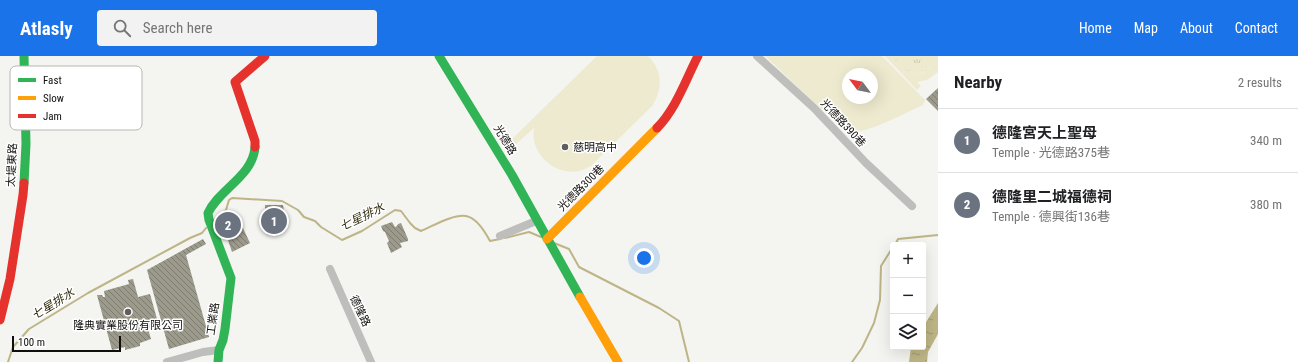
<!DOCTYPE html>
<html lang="en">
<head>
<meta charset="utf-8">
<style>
  :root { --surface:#fff; --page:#f2f2f2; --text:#202124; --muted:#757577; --line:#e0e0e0; --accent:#1a73e8 }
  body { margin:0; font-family:"Roboto Condensed","Noto Sans TC",sans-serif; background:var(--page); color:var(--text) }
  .controls { position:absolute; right:12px; bottom:12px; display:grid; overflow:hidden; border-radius:4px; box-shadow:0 4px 16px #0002 }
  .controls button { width:36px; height:36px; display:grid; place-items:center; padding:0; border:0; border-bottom:1px solid var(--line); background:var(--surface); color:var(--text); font:20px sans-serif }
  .compass { position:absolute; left:842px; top:12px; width:36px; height:36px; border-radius:50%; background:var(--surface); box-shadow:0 4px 16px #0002; rotate:302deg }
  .scale { position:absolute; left:12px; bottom:10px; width:109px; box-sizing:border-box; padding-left:4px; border:2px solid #0f0e0c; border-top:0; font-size:11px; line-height:14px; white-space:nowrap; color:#0f0e0c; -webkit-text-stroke:3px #fff; paint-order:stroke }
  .you { position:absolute; left:644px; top:202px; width:14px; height:14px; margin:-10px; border:3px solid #fff; border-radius:50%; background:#1a73e8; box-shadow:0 0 0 6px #1a73e833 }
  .badge { display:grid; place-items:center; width:26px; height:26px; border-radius:50%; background:var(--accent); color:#fff; font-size:13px; font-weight:700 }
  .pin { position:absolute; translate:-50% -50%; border:2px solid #fff; box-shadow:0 1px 4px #0006 }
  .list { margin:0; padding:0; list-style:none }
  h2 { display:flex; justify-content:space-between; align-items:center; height:52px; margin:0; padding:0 16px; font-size:17px }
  h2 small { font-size:13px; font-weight:400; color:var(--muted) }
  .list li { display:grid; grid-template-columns:26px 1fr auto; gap:12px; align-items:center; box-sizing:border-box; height:64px; padding:0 16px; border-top:1px solid var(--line) }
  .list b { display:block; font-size:15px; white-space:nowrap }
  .list p { margin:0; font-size:13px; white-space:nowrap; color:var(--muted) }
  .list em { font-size:13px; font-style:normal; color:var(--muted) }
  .icon { flex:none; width:22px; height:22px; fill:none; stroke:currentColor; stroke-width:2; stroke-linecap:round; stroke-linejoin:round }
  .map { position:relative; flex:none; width:938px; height:306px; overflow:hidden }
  header { display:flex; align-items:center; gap:24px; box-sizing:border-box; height:56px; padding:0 20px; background:var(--accent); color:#fff }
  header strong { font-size:19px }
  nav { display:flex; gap:22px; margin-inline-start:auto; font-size:14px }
  .search { width:280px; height:36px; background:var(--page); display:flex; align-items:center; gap:10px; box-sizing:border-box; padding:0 14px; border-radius:4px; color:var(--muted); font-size:15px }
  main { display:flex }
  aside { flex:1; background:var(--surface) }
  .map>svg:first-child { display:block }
  .grass { fill:url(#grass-tufts) }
  .park { fill:#eeeacf; fill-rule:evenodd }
  .water { fill:url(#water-ripples) }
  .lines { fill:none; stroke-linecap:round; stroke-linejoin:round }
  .stream { stroke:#bdb586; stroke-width:2 }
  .building { fill:url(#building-back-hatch) }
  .street { stroke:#bebebd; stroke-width:8 }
  .fast { stroke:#30b455; stroke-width:9 }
  .slow { stroke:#ff9f0a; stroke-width:9 }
  .jam { stroke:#e5322d; stroke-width:9 }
  .poi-dot { fill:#5f5e5c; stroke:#fff; stroke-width:1.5 }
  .labels { text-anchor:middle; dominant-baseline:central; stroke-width:3; stroke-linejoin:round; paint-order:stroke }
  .street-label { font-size:11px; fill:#0f0e0c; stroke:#fff }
  .poi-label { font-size:11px; fill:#0f0e0c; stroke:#fff; text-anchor:start }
  .water-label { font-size:12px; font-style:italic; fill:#312b0d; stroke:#fff }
  .key { fill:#fff; stroke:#b7b7b6; stroke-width:1 }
  .key-label { font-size:11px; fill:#0f0e0c }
</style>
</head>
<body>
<header>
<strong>Atlasly</strong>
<div class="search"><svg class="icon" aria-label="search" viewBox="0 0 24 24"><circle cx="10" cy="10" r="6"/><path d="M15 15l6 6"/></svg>Search here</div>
<nav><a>Home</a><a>Map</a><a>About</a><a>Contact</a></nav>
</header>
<main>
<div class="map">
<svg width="938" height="306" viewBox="0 0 938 306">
  <defs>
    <pattern id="grass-tufts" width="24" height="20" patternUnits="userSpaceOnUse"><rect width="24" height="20" fill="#eeeacf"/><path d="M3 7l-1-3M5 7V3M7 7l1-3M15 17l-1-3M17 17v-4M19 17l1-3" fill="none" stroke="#cbc8b1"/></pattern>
    <pattern id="water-ripples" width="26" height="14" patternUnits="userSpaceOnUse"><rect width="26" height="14" fill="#bdb586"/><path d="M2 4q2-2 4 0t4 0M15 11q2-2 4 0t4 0" fill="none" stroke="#a19a72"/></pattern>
    <pattern id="building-back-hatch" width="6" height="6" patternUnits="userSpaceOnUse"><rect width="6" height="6" fill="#9c9a8b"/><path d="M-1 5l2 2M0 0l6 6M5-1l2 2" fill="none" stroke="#7e7c70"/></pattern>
  </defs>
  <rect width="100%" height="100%" fill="#f4f4f0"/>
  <!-- grass -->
  <path class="grass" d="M 891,0 L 938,0 C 932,14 919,24 905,14 C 900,10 895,5 891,0 Z"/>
  <!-- park -->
  <path class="park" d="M 597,0 L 648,0 C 663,15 663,33 652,50 L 591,110 C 587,112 583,114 579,115 C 559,119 538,105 534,84 C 533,80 534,76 534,72 L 516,88 L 512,83 Z
    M 765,0 L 882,0 L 925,44 L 923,49 C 909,55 869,77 855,75 C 836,72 782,15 765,0 ZM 848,18 L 872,18 L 872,42 L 848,42 Z
    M 885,0 L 891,0 C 908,19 924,29 938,0 L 938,16 L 927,24 L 917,26 L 921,30 L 917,34 Z"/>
  <!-- water -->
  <path class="water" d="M 938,247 L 938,278 L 928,296 L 927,306 L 909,306 L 911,291 L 923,291 L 923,271 Z"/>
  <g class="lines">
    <!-- stream -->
    <path class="stream" d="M 214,164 L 226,154 L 229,144 L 232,142 L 282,145 L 298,154 L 304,161 L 315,165 L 321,171 L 342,184 L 362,175 L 395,154 L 401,155 L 410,167 L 415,172 L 421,175 C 433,170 453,158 466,160 C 477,162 485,176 490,185 L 500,183
      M 505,182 L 529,176 L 541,181
      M 554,187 L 569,193 L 579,211 L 659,252 L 679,265 L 689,306
      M 895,189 L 898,183 L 938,179
      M 8,306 L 13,291 L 29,273 L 88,237 L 190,182 L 202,177 L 206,172
      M 852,306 L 862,292 L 874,267 L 880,244 L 881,210 L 893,191"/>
  </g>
  <!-- building -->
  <path class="building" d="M 938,32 L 938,55 L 926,43 Z
    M 265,149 L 283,149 L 285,161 L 282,167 L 275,171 L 272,177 L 267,179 Z
    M 234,161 L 235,170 L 231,171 L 232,175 L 228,176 L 227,173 L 223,173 L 221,164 Z
    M 392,166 L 395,171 L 397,170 L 398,168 L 401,167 L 408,183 L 408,185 L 400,187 L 402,191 L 391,197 L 387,187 L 389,185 L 385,176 L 383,175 L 381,170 Z
    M 242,170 L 250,187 L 232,196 L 227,181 L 234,178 L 232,174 Z
    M 203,183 L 206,188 L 186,199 L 209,281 L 169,293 L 147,214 Z
    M 133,223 L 138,241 L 150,238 L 159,270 L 148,273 L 151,283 L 140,287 L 140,290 L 125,294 L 125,291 L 112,294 L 97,239 L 102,239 L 103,241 L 105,241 L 104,235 L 129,228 L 128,224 Z"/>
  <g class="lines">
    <!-- street -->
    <path class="street" d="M 757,0 L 814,52 L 866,107 L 912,150
      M 500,180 L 536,165
      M 330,213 L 371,306
      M 167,306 L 203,296 L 219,294"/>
    <!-- fast -->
    <path class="fast" d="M 439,0 L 512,119 L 580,241
      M 24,127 L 26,88 L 24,0
      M 218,306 L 219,294 L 223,284 L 225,273 L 231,222 L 209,164 L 208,157 C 219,133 253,120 255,91"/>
    <!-- slow -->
    <path class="slow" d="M 547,183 L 657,72
      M 580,241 L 618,306"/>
    <!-- jam -->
    <path class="jam" d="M 657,72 C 676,53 686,23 698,0
      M 255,91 L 255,85 L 235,26 L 265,0
      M 0,264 L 10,223 L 23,139 L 24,127"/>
  </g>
  <!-- markers -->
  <g class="poi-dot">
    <circle cx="565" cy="91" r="4"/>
    <circle cx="128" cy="256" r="4"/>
  </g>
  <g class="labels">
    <!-- street labels -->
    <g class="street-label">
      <text transform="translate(843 67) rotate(47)">光德路390巷</text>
      <text transform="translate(505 84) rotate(59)">光德路</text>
      <text transform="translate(12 109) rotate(-87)">太堤東路</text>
      <text transform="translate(581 132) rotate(-45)">光德路300巷</text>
      <text transform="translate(360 255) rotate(65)">德隆路</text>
      <text transform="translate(213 263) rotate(-82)">工業路</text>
    </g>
    <!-- poi labels -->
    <g class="poi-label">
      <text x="573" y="91">慈明高中</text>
      <text x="128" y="269" text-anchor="middle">隆典實業股份有限公司</text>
    </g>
    <!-- water labels -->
    <g class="water-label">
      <text transform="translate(362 161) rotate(-26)">七星排水</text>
      <text transform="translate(53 248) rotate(-32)">七星排水</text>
    </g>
  </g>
  <!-- legend -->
  <rect x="10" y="10" width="132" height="64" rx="6" class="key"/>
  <rect x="18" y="22" width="18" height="4" fill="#30b455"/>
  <rect x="18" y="40" width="18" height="4" fill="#ff9f0a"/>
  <rect x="18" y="58" width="18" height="4" fill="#e5322d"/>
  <g class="key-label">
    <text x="43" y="28">Fast</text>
    <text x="43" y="46">Slow</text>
    <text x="43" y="64">Jam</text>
  </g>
</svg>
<div class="controls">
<button>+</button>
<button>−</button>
<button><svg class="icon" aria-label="layers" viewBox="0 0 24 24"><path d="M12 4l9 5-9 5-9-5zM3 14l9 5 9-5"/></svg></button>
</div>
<svg class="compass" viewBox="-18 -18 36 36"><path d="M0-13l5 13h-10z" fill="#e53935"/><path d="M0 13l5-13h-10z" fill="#757577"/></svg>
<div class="scale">100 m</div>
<div class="you"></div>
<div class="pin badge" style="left:274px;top:165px;background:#6b7280">1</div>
<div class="pin badge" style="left:228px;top:169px;background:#6b7280">2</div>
</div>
<aside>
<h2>Nearby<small>2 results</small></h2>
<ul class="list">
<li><span class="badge" style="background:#6b7280">1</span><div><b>德隆宮天上聖母</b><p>Temple · 光德路375巷</p></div><em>340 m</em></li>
<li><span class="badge" style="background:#6b7280">2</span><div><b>德隆里二城福德祠</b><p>Temple · 德興街136巷</p></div><em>380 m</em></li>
</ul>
</aside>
</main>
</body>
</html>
